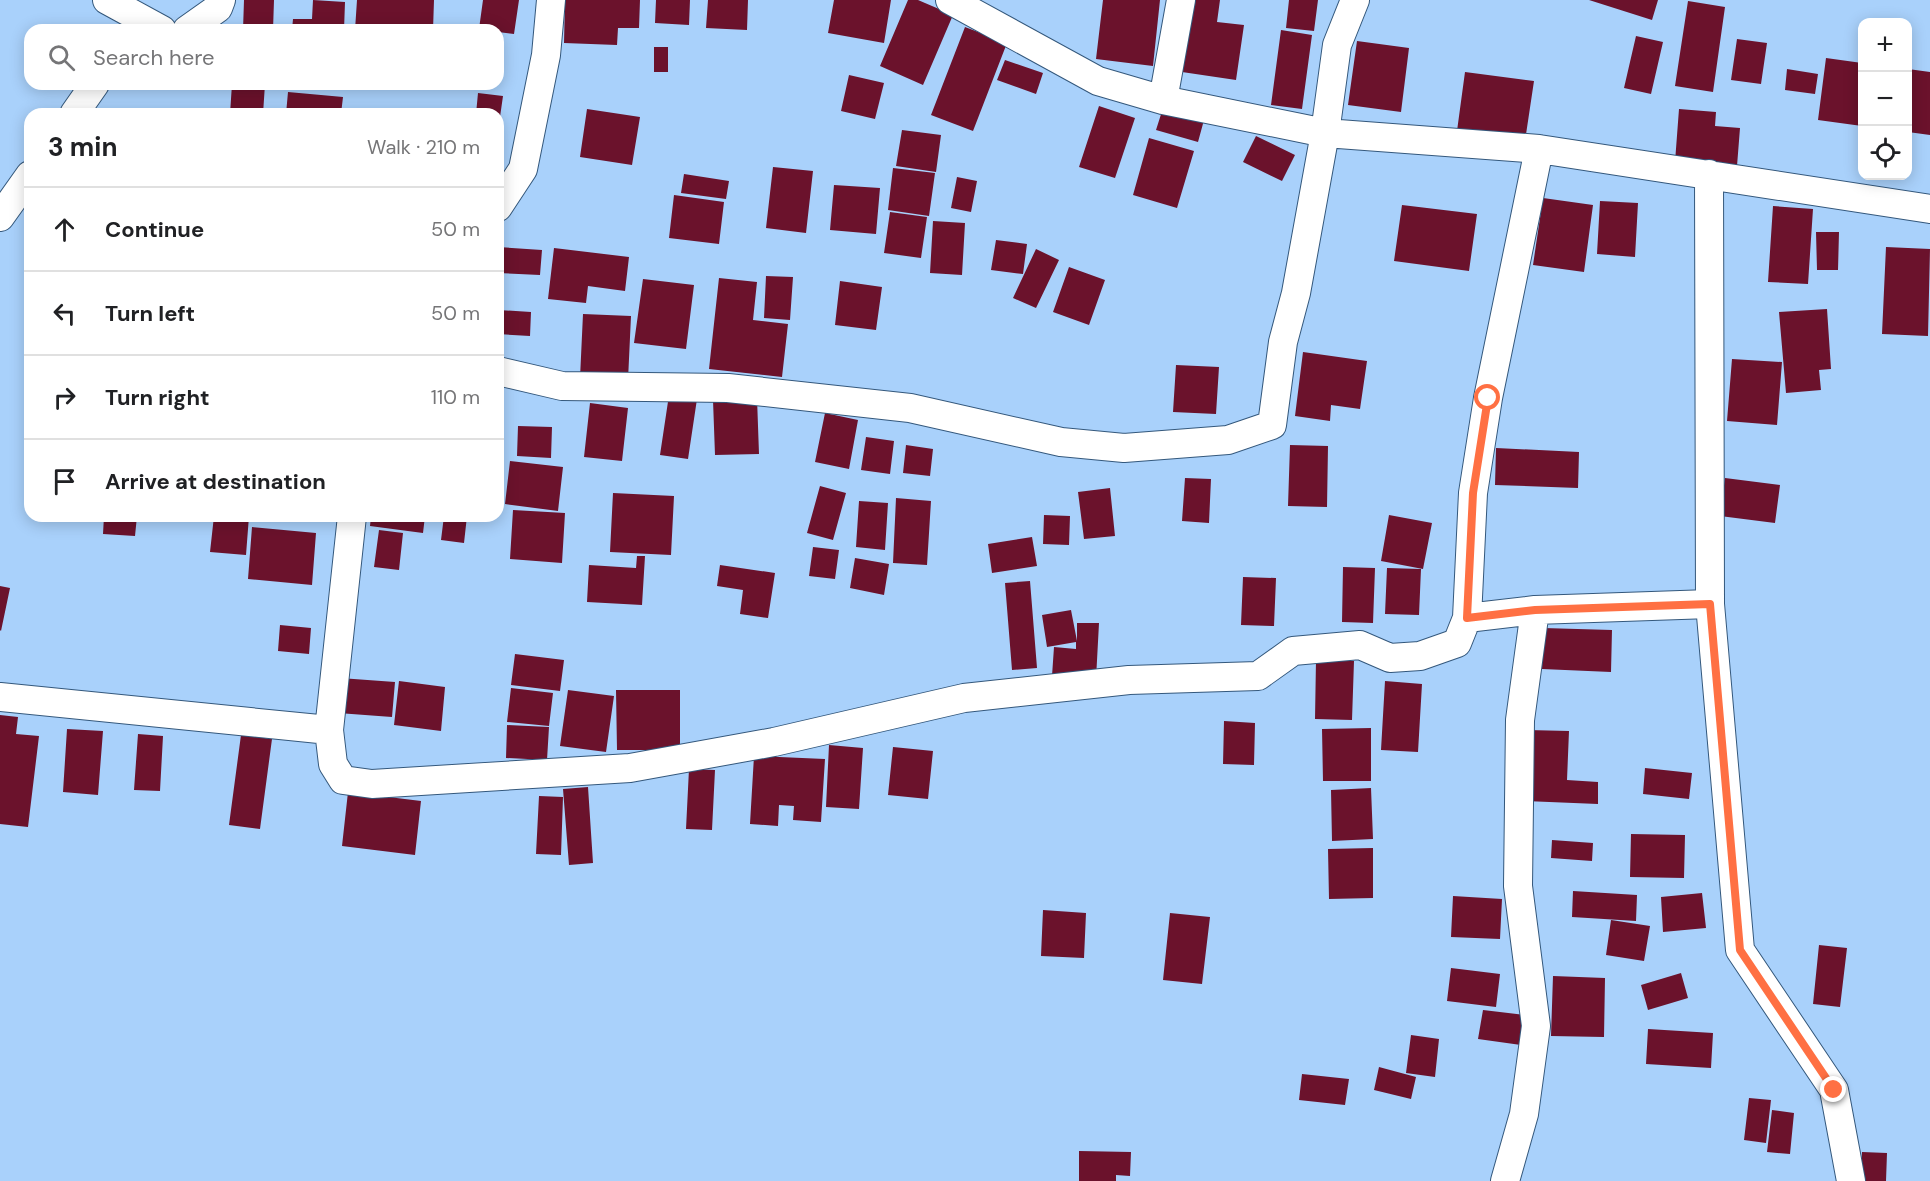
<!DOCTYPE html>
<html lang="en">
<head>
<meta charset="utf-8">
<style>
  :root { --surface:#fff; --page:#f6f6f6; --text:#202124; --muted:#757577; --line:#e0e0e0 }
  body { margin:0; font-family:"DM Sans",sans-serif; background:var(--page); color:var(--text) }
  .controls { position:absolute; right:18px; top:18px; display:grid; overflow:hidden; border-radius:12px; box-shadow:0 3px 15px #0003 }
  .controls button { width:54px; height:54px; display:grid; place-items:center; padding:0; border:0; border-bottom:2px solid var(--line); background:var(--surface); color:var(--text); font:30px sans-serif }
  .stop { position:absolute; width:18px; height:18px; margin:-14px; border:4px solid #ff7043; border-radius:50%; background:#fff }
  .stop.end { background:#ff7043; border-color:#fff; box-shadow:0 2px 6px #0008 }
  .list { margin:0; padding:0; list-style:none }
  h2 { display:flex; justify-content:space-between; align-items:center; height:78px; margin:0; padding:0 24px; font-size:26px }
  h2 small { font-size:20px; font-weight:400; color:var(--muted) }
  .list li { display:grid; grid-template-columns:39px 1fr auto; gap:18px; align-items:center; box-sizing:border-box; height:84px; padding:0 24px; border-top:2px solid var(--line) }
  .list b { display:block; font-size:22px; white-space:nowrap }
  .list em { font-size:20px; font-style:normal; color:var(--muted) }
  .icon { flex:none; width:33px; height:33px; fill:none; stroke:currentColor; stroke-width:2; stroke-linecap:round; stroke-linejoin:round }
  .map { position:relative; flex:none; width:1930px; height:1181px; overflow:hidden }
  .search { position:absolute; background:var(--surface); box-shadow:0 3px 15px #0003; left:24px; top:24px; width:480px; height:66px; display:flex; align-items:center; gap:15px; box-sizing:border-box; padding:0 21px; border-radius:18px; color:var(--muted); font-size:22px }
  .panel { position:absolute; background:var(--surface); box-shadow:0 3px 15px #0003; left:24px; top:108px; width:480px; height:414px; border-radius:18px }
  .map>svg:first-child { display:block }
  .building { fill:#6b122c }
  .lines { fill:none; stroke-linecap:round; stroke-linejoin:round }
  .minor-casing { stroke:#34587c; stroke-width:30 }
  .minor { stroke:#fff; stroke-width:28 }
  .route { stroke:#ff7043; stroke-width:8 }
</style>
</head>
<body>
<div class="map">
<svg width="1930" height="1181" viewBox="0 0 1930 1181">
  <rect width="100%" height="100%" fill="#a9d1fb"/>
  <!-- building -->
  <path class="building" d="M 244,0 L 274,0 L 273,30 L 243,30 Z
    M 313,0 L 345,2 L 344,30 L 292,30 L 293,19 L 312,19 Z
    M 357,0 L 434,0 L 433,30 L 355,30 Z
    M 483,0 L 519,0 L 514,34 L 498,32 L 498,30 L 479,29 Z
    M 565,0 L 640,0 L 639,28 L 618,28 L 617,45 L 564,43 Z
    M 656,0 L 690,0 L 689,25 L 655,23 Z
    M 708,0 L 748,0 L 747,30 L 706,28 Z
    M 834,0 L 891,0 L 884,43 L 828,33 Z
    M 908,0 L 918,0 L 953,15 L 923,85 L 880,66 Z
    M 1103,0 L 1160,0 L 1153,66 L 1096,59 Z
    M 1193,0 L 1220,0 L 1217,22 L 1244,25 L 1236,80 L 1182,72 Z
    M 1289,0 L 1318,0 L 1314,31 L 1286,28 Z
    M 1589,0 L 1658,0 L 1652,20 Z
    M 1688,1 L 1725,7 L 1713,92 L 1675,86 Z
    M 965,27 L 1007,43 L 973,131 L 931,115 Z
    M 1281,30 L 1312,35 L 1302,109 L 1271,105 Z
    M 1636,36 L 1663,42 L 1651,94 L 1624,88 Z
    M 1737,39 L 1767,43 L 1761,84 L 1731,80 Z
    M 1357,41 L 1409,48 L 1401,112 L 1348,105 Z
    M 654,47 L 668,47 L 668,72 L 654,72 Z
    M 1826,58 L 1862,63 L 1862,126 L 1818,120 Z
    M 1005,60 L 1043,73 L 1036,94 L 997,80 Z
    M 1787,69 L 1818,74 L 1815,94 L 1785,90 Z
    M 1908,69 L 1930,72 L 1930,135 L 1908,132 Z
    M 1465,72 L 1534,81 L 1525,141 L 1457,131 Z
    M 849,75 L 884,83 L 875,119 L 841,111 Z
    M 232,84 L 265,84 L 263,114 L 230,114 Z
    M 288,92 L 343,97 L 341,114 L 286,114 Z
    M 478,93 L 503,96 L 499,124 L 498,114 L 476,114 Z
    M 1099,106 L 1135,118 L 1115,178 L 1079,167 Z
    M 1163,108 L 1204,120 L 1198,142 L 1156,130 Z
    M 587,109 L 640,117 L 632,165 L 580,157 Z
    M 1679,109 L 1716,112 L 1715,126 L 1740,128 L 1737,166 L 1675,162 Z
    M 902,130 L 941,135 L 936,172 L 896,166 Z
    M 1256,136 L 1295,155 L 1282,181 L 1243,162 Z
    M 1149,138 L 1194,151 L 1177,208 L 1133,195 Z
    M 773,167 L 813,171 L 806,233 L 766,228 Z
    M 893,168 L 935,173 L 929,216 L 888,210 Z
    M 684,174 L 729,181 L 726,199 L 681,193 Z
    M 957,177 L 977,181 L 971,212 L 951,208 Z
    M 834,185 L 880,188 L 876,234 L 830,230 Z
    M 674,195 L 724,202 L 719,244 L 669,238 Z
    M 1543,198 L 1593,205 L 1584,272 L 1533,265 Z
    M 1600,201 L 1638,203 L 1635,257 L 1597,254 Z
    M 1402,205 L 1477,214 L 1469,271 L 1394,261 Z
    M 1773,206 L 1813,209 L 1808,284 L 1768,282 Z
    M 890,212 L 927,217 L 921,258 L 884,253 Z
    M 933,221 L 965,223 L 962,275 L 930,273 Z
    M 1816,232 L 1839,232 L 1838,270 L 1817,270 Z
    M 996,240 L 1027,244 L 1023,274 L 991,270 Z
    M 498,247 L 542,250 L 540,275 L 498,273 Z
    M 1886,247 L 1930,249 L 1928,336 L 1882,334 Z
    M 554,248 L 629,257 L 625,291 L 588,286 L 586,303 L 548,299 Z
    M 1036,249 L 1059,260 L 1036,308 L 1013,298 Z
    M 1069,267 L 1105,280 L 1089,325 L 1053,312 Z
    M 766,276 L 793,277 L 790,320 L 764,318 Z
    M 719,278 L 757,282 L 753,320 L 788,324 L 782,377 L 709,369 Z
    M 643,279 L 694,285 L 686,349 L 634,343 Z
    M 840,281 L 882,287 L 876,330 L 835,325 Z
    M 1827,309 L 1831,369 L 1819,370 L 1821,390 L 1786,393 L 1779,312 Z
    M 498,310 L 531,312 L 530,336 L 498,334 Z
    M 583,314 L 631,316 L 628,380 L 580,378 Z
    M 1303,352 L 1367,361 L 1360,409 L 1331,405 L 1330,421 L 1295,416 Z
    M 1732,359 L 1782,362 L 1777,425 L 1727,421 Z
    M 1176,365 L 1219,367 L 1216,414 L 1173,412 Z
    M 669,395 L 697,399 L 688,459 L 660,455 Z
    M 757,398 L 759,454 L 715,455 L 713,400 Z
    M 590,403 L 628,408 L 622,461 L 584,457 Z
    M 825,413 L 858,420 L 849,469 L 815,462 Z
    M 518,426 L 552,427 L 551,458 L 517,456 Z
    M 866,437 L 894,441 L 890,474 L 861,470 Z
    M 906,445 L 933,449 L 930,476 L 903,473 Z
    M 1290,445 L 1328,446 L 1327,507 L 1288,506 Z
    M 1496,448 L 1579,452 L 1578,488 L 1495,485 Z
    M 510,461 L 563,467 L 558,511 L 505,504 Z
    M 1185,478 L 1211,479 L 1209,523 L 1182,521 Z
    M 1725,478 L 1780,485 L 1775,523 L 1720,516 Z
    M 820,486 L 846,493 L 833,540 L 807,533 Z
    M 1110,488 L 1115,536 L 1084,539 L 1078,492 Z
    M 613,493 L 674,496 L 671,555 L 610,552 Z
    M 896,498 L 931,501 L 927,565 L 893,563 Z
    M 859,501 L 888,503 L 885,550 L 856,547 Z
    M 513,510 L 565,513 L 562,563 L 510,559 Z
    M 1044,515 L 1070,516 L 1069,545 L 1043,544 Z
    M 1389,515 L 1432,523 L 1423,569 L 1381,561 Z
    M 104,516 L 137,516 L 135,536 L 103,534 Z
    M 214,516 L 249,516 L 246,555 L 210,552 Z
    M 371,516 L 425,516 L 423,533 L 370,526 Z
    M 444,516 L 467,516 L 464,543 L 441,540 Z
    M 252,527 L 316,533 L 312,585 L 248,579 Z
    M 379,530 L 403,533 L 399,570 L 374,567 Z
    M 1032,537 L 1037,566 L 992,573 L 988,544 Z
    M 813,547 L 839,550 L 835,579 L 809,576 Z
    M 637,556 L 645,556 L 642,605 L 587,602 L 589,565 L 636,568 Z
    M 855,558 L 889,564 L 884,595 L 850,588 Z
    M 720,565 L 775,573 L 768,618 L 740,614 L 743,590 L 717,586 Z
    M 1343,567 L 1375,568 L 1373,623 L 1342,622 Z
    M 1387,568 L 1421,569 L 1419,615 L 1385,614 Z
    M 1243,577 L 1276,578 L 1274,626 L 1241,625 Z
    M 1030,581 L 1037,668 L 1012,670 L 1005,583 Z
    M 0,586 L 10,588 L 1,631 L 0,630 Z
    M 1071,610 L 1077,641 L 1077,623 L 1099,623 L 1096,679 L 1052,676 L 1054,647 L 1076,649 L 1076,642 L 1047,647 L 1042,615 Z
    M 280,625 L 311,628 L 309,654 L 278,651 Z
    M 1543,628 L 1612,630 L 1611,672 L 1542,669 Z
    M 515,654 L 564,660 L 560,691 L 511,685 Z
    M 1316,660 L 1354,661 L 1352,720 L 1315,719 Z
    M 340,678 L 395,682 L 392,717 L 338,713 Z
    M 399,681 L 445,687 L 441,731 L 394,725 Z
    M 1385,681 L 1422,684 L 1418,752 L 1381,750 Z
    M 511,688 L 553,693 L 549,726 L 507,722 Z
    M 568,690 L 614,696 L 606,752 L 560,746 Z
    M 616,690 L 680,690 L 680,750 L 617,750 Z
    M 0,715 L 18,717 L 16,734 L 39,736 L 28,827 L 0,824 Z
    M 1224,721 L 1255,723 L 1254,765 L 1223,764 Z
    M 507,725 L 549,727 L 547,760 L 506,758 Z
    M 1371,728 L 1371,781 L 1323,781 L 1322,729 Z
    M 67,729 L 103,731 L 98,795 L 63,792 Z
    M 1527,730 L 1569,731 L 1567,780 L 1598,782 L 1598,804 L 1525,801 Z
    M 138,734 L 163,736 L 160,791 L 134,790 Z
    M 241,735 L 272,739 L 260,829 L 229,825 Z
    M 829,745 L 863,748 L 859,809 L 826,807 Z
    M 893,747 L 933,751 L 928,799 L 888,795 Z
    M 754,756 L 825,759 L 821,822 L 793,820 L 794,806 L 779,805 L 778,826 L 750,824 Z
    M 1645,768 L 1692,773 L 1689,799 L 1643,794 Z
    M 689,769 L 715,770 L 712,830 L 686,829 Z
    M 588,787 L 593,863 L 569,865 L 563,789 Z
    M 1371,788 L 1373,839 L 1332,841 L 1331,790 Z
    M 348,792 L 421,801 L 415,855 L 342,846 Z
    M 539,796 L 563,797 L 561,855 L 536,854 Z
    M 1631,834 L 1685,835 L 1684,878 L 1630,877 Z
    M 1552,840 L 1593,843 L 1592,861 L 1551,858 Z
    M 1373,848 L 1373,898 L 1329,899 L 1328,849 Z
    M 1573,891 L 1637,895 L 1636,921 L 1572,917 Z
    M 1702,893 L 1706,928 L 1663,932 L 1661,897 Z
    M 1453,896 L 1502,899 L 1500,939 L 1451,937 Z
    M 1043,910 L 1086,913 L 1084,958 L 1041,956 Z
    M 1170,913 L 1210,917 L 1202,984 L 1163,980 Z
    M 1611,920 L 1650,926 L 1644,961 L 1606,955 Z
    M 1819,945 L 1847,948 L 1840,1007 L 1813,1004 Z
    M 1451,968 L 1500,974 L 1496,1007 L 1447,1001 Z
    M 1681,973 L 1688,998 L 1648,1010 L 1641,985 Z
    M 1553,976 L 1605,978 L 1604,1037 L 1551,1036 Z
    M 1483,1010 L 1525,1015 L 1521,1045 L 1478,1039 Z
    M 1648,1029 L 1713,1033 L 1711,1068 L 1646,1064 Z
    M 1411,1035 L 1439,1039 L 1435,1077 L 1406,1073 Z
    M 1379,1067 L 1416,1077 L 1411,1099 L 1374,1090 Z
    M 1302,1074 L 1349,1079 L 1345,1105 L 1299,1100 Z
    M 1749,1098 L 1771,1100 L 1766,1143 L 1744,1140 Z
    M 1772,1110 L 1794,1113 L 1790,1154 L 1767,1152 Z
    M 1079,1151 L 1131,1152 L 1130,1176 L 1116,1175 L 1116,1181 L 1079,1181 Z
    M 1862,1152 L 1887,1153 L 1886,1181 L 1861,1181 Z"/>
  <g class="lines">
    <defs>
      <path id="minor" d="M 107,0 L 162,30
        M 950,0 L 1098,81 L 1163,100 L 1325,133 L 1539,149 L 1930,209
        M 187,30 L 218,8 L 221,0
        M 1163,100 L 1181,0
        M 74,114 L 95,84
        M 498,207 L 523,169 L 546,55 L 551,0
        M 0,217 L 30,175
        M 498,371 L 562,386 L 728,388 L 910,408 L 1061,442 L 1124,448 L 1228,440 L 1272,425 L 1283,342 L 1296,293 L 1325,133 L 1337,45 L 1355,0
        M 1710,604 L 1740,950 L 1834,1090 L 1851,1181
        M 1535,610 L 1467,618 L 1473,493 L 1488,398 L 1539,149
        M 0,697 L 329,730 L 333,764 L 343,780 L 372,784 L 630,768 L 774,742 L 964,698 L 1129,680 L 1258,676 L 1293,651 L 1360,645 L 1390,658 L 1420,656 L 1457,643 L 1467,618
        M 329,730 L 352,516
        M 1505,1181 L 1524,1114 L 1536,1026 L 1518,886 L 1520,720 L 1535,610 L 1710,604 L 1709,174"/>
    </defs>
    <!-- minor casing -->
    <use href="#minor" class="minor-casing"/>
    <!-- minor -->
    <use href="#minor" class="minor"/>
  </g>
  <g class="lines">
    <!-- route -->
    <path class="route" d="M 1488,398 L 1473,493 L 1467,618 L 1535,610 L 1710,604 L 1740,950 L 1834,1090"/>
  </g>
</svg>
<div class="controls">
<button>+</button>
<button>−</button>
<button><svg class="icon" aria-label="locate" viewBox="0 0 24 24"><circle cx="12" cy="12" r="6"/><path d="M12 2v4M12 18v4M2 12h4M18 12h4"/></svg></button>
</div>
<div class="stop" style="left:1488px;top:398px"></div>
<div class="stop end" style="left:1834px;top:1090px"></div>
<div class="search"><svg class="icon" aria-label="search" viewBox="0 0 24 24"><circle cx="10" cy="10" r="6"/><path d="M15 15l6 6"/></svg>Search here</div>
<section class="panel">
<h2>3 min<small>Walk · 210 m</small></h2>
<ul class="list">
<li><svg class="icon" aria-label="ahead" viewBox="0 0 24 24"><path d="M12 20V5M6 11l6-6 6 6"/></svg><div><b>Continue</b></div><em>50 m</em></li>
<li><svg class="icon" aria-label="left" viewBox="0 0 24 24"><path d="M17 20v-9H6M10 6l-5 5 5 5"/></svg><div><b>Turn left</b></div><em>50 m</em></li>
<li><svg class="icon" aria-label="right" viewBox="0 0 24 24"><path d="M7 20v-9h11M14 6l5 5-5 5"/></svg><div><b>Turn right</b></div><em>110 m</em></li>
<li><svg class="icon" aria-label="arrive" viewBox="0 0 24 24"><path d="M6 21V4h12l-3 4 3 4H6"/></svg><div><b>Arrive at destination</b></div></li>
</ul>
</section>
</div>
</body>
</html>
